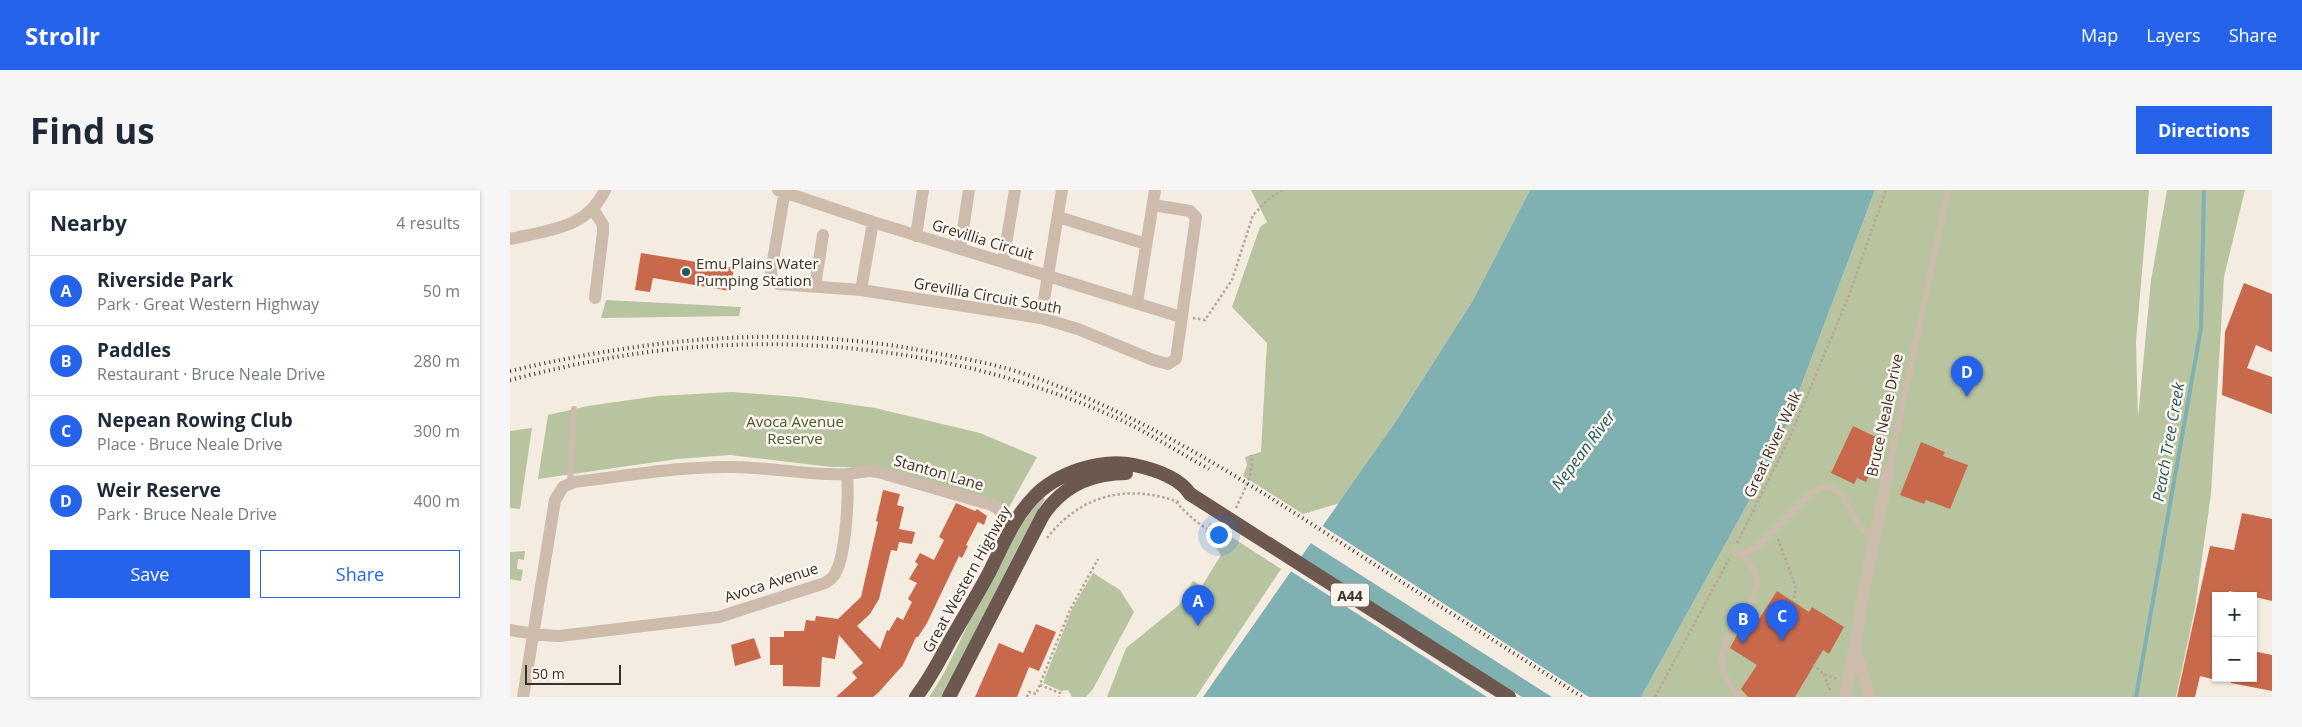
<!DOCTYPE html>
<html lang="en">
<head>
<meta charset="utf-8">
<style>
  :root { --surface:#fff; --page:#f6f6f7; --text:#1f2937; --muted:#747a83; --line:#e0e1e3; --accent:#2563eb }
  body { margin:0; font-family:"Open Sans",sans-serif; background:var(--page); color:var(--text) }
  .controls { position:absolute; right:15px; bottom:15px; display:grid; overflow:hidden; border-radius:0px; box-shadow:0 1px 4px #0004 }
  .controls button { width:45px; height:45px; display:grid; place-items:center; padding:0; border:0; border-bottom:1px solid var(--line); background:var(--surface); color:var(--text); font:25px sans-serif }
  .scale { position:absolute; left:15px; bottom:12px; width:96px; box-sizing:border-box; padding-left:5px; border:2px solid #3b302b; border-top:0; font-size:14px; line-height:18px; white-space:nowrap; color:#3b302b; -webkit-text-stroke:4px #fbf5ee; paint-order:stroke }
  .you { position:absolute; left:708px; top:344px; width:18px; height:18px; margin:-12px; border:4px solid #fff; border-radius:50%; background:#1a73e8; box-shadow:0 0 0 8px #1a73e833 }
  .badge { display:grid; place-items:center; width:32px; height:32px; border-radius:50%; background:var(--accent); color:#fff; font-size:16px; font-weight:700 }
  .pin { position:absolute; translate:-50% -41px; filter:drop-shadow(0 1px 2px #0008) }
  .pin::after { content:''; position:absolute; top:26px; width:18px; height:15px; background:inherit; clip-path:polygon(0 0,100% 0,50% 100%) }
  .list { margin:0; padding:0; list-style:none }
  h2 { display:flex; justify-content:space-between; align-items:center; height:65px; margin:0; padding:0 20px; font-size:21px }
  h2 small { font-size:16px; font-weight:400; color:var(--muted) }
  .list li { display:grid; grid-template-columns:32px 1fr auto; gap:15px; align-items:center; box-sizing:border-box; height:70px; padding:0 20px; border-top:1px solid var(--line) }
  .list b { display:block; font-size:19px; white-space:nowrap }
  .list p { margin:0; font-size:16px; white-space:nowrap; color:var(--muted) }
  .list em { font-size:16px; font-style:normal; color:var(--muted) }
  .actions { display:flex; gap:10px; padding:15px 20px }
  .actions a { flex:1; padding:11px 0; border:1px solid var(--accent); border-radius:0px; text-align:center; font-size:18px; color:var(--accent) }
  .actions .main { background:var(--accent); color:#fff }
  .map { position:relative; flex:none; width:1762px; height:507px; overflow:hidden; border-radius:0px }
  header { display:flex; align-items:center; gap:30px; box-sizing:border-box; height:70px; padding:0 25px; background:var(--accent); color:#fff }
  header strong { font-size:24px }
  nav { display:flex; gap:28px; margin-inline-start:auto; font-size:18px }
  .intro { display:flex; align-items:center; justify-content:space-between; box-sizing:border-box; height:120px; padding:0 30px }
  h1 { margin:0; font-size:35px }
  .button { padding:12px 22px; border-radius:0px; background:var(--accent); color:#fff; font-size:18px; font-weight:700 }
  main { display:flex; gap:30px; padding:0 30px }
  aside { flex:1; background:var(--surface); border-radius:0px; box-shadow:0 1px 4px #0004 }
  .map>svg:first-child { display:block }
  .green { fill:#b8c4a0 }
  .water { fill:#7fb0b2 }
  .pier { fill:#f4ebe1 }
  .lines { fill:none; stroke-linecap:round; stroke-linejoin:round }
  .stream { stroke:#7fb0b2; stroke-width:4 }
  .building { fill:#c8694b }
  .path { stroke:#b9a596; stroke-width:2.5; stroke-dasharray:2.5 2.5; stroke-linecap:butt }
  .service { stroke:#cdbbac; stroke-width:6 }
  .minor { stroke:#cdbbac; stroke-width:12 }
  .trunk { stroke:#6c584f; stroke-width:14 }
  .rail { stroke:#3b302b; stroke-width:4; stroke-dasharray:1 4; stroke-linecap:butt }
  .trunk-bridge { stroke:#6c584f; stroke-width:14 }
  .poi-dot { fill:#1f5a5e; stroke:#fbf5ee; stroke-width:2 }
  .labels { text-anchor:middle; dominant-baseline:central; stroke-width:5; stroke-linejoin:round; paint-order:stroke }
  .shield { fill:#fbf5ee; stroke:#756b66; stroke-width:1 }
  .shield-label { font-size:14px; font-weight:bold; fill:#3b302b }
  .street-label { font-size:15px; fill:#3b302b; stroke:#fbf5ee }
  .poi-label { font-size:15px; fill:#3b302b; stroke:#fbf5ee; text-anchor:start }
  .park-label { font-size:15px; fill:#4a5a2e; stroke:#fbf5ee }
  .water-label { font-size:16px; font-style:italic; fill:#1f5a5e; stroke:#fbf5ee }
</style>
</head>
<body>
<header>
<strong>Strollr</strong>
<nav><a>Map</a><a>Layers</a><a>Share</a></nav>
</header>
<div class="intro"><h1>Find us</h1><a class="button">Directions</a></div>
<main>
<aside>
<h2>Nearby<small>4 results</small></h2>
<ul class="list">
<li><span class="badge">A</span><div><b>Riverside Park</b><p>Park · Great Western Highway</p></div><em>50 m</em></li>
<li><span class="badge">B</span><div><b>Paddles</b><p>Restaurant · Bruce Neale Drive</p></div><em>280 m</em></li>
<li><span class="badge">C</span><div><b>Nepean Rowing Club</b><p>Place · Bruce Neale Drive</p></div><em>300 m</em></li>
<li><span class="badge">D</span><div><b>Weir Reserve</b><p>Park · Bruce Neale Drive</p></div><em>400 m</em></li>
</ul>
<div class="actions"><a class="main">Save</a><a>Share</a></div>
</aside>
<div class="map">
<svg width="1762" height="507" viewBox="0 0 1762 507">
  <rect width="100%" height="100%" fill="#f4ebe1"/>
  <!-- green -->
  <path class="green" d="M 741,0 L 1020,0 L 962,112 L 884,234 L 830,313 L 793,324 L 733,286 L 737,275 L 735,267 L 751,262 L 757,153 L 722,117 L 750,37 L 757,32 Z
    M 1365,0 L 1639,0 L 1626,152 L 1628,228 L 1641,90 L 1657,0 L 1735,0 L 1714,87 L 1701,304 L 1685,418 L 1666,507 L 1131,507 L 1266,262 Z
    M 96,110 L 231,117 L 229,126 L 91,128 Z
    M 222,202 L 289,207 L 365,218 L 470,243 L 527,267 L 497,321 L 359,277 L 321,277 L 220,265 L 167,269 L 28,289 L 38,225 L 78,216 L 148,206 Z
    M 22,238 L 10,319 L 0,318 L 0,241 Z
    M 532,307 L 535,309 L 525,325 L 432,507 L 419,507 C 432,489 442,467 452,447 C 476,398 498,349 532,307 Z
    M 700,333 L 771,379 L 686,507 L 597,507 L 616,458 L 669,415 L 683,391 L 692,396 L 711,365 L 695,342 Z
    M 15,361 L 14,370 L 8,369 L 7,379 L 13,380 L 11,391 L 0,389 L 0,362 Z
    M 583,383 L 610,400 L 624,422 L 583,499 L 576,507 L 562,507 L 558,500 L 551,501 L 533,493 L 562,419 Z"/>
  <!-- water -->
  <path class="water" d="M 1020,0 L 1365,0 L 1266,262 L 1131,507 L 693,507 L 884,234 L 962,112 Z"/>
  <!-- pier -->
  <path class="pier" d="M 811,335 L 1079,507 L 1042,507 L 799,352 Z
    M 789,366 L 1012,507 L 977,507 L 779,380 Z"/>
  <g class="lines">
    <!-- stream -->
    <path class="stream" d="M 1626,507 L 1691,138 L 1694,0"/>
  </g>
  <!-- building -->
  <path class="building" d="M 131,63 L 224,78 L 220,101 L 143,88 L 140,102 L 125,100 Z
    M 1734,93 L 1762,104 L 1762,162 L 1746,155 L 1737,178 L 1762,187 L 1762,224 L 1712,205 L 1715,142 Z
    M 1343,236 L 1366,247 L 1372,258 L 1356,292 L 1347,288 L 1344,294 L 1321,283 Z
    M 1411,252 L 1435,262 L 1433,266 L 1458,275 L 1440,319 L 1416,310 L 1414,314 L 1390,305 Z
    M 373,300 L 390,304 L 387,315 L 394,317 L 389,339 L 405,342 L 402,354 L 389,352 L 387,361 L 381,360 L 369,409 L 360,424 L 347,436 L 370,459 L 377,440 L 379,441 L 387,427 L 393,430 L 402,412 L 398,409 L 407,393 L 399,389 L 408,374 L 405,372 L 410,363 L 424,370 L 434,350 L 429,347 L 446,313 L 465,321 L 467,319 L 477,326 L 474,335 L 468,332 L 456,355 L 458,356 L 452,368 L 449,366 L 417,433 L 408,447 L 406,447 L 393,475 L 369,502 L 363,507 L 326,507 L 347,488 L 342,482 L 353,473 L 329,445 L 325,469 L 312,467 L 310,497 L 273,496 L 273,475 L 260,475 L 260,447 L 274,447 L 274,441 L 294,441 L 296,430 L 305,431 L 306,426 L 328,429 L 351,407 L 368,332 L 366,331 Z
    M 1732,323 L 1762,329 L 1762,411 L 1719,401 L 1718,406 L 1706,406 L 1706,490 L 1690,486 L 1685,507 L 1667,507 L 1700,356 L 1724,360 Z
    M 1267,401 L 1299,422 L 1302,417 L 1334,437 L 1319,464 L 1313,460 L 1285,507 L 1238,507 L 1231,499 L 1247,475 L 1220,458 L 1233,434 L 1242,440 Z
    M 526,434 L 546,442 L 529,481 L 519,477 L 507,507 L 465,507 L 489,453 L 513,463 Z
    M 244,448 L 251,468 L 225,476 L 221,455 Z
    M 1743,461 L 1762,465 L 1762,501 L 1721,493 L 1722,488 L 1743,488 Z"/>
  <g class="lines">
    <!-- path -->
    <path class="path" d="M 683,128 L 695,130 L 722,90 L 743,25 L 760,8 L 772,0
      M 666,312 C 675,322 702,350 716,341
      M 726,318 C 733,302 745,283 741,265
      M 537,348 C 571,304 619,293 671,313
      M 1268,349 L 1286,398 L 1283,411
      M 1227,353 L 1278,251 L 1338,108 L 1376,0
      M 1303,475 L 1314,484 L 1327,489
      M 1314,484 L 1320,500 L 1319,503
      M 530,495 L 550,503 L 549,507
      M 517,507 L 519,502 L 526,504 L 560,420 L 588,369
      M 1145,507 L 1219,369"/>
    <!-- service -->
    <path class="service" d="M 1379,279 L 1438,0
      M 60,293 L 64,219
      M 1223,361 L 1231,365 L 1247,357 L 1302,302 C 1331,283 1339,324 1351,338 C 1354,343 1360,343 1365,344
      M 1230,507 C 1169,449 1287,410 1231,365"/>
    <!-- minor -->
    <path class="minor" d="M 268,0 L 363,32 L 671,127
      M 275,0 L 261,82 L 262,89 L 268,94 L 351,100 L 531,128 L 568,139 L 643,170 L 658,174 L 666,169 L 686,27 L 680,21 L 643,15
      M 83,19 L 93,35 L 93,42 L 85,108
      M 548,27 L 636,54
      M 406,46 L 413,0
      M 0,49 C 38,40 77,39 95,0
      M 450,59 L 459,0
      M 493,72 L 505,0
      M 305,96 L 313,45
      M 351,100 L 363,32
      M 627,113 L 645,0
      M 531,128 L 552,0
      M 337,284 L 359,281 L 368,282 L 482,315 L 488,319 L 502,336
      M 0,440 C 16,443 33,446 49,446 L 209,427 L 315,393 C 320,390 324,387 326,382 C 336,362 339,307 337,284 C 299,286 261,277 223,277 C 170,276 117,286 64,292 L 53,297 L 45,310 L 13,507
      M 1335,507 L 1344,460
      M 1360,507 L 1345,458 L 1351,414 L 1379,279"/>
    <!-- trunk -->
    <path class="trunk" d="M 406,507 C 420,489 430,469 441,449 C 454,427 467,405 479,383 C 492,357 503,329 523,308 C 546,283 591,268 624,275 C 643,279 669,287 680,304
      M 439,507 L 533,325 C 552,297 581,283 616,283"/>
    <!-- rail -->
    <path class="rail" d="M 0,181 C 146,147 281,133 430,164 C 458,169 488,175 515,184 C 629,223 724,284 825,349 C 907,402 990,454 1072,507
      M 0,190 C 39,180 79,171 118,165 C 285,139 459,160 613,231 C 642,245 670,263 699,279"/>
    <!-- trunk-bridge -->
    <path class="trunk-bridge" d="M 680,304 L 999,507"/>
  </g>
  <!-- markers -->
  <circle class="poi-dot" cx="176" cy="82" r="5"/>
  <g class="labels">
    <!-- shield labels -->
    <rect class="shield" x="821" y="393.5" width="38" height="23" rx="4"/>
    <g class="shield-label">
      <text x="840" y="405">A44</text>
    </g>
    <!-- street labels -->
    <g class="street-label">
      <text transform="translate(473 49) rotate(17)">Grevillia Circuit</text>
      <text transform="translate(478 105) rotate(10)">Grevillia Circuit South</text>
      <text transform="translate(1374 225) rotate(-78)">Bruce Neale Drive</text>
      <text transform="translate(1262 254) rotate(-65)">Great River Walk</text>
      <text transform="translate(429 282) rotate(16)">Stanton Lane</text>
      <text transform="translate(456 389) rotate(-61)">Great Western Highway</text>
      <text transform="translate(261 392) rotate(-18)">Avoca Avenue</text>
    </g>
    <!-- poi labels -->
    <g class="poi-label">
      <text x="186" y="73">Emu Plains Water<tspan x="186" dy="17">Pumping Station</tspan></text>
    </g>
    <!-- park labels -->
    <g class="park-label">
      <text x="285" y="231">Avoca Avenue<tspan x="285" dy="17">Reserve</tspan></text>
    </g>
    <!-- water labels -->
    <g class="water-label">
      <text transform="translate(1658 252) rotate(-80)">Peach Tree Creek</text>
      <text transform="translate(1073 260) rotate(-53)">Nepean River</text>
    </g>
  </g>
</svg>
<div class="controls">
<button>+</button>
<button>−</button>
</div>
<div class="scale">50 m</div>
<div class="you"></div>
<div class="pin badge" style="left:688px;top:436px">A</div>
<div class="pin badge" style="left:1233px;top:454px">B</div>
<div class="pin badge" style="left:1272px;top:451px">C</div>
<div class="pin badge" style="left:1457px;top:207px">D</div>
</div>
</main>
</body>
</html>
